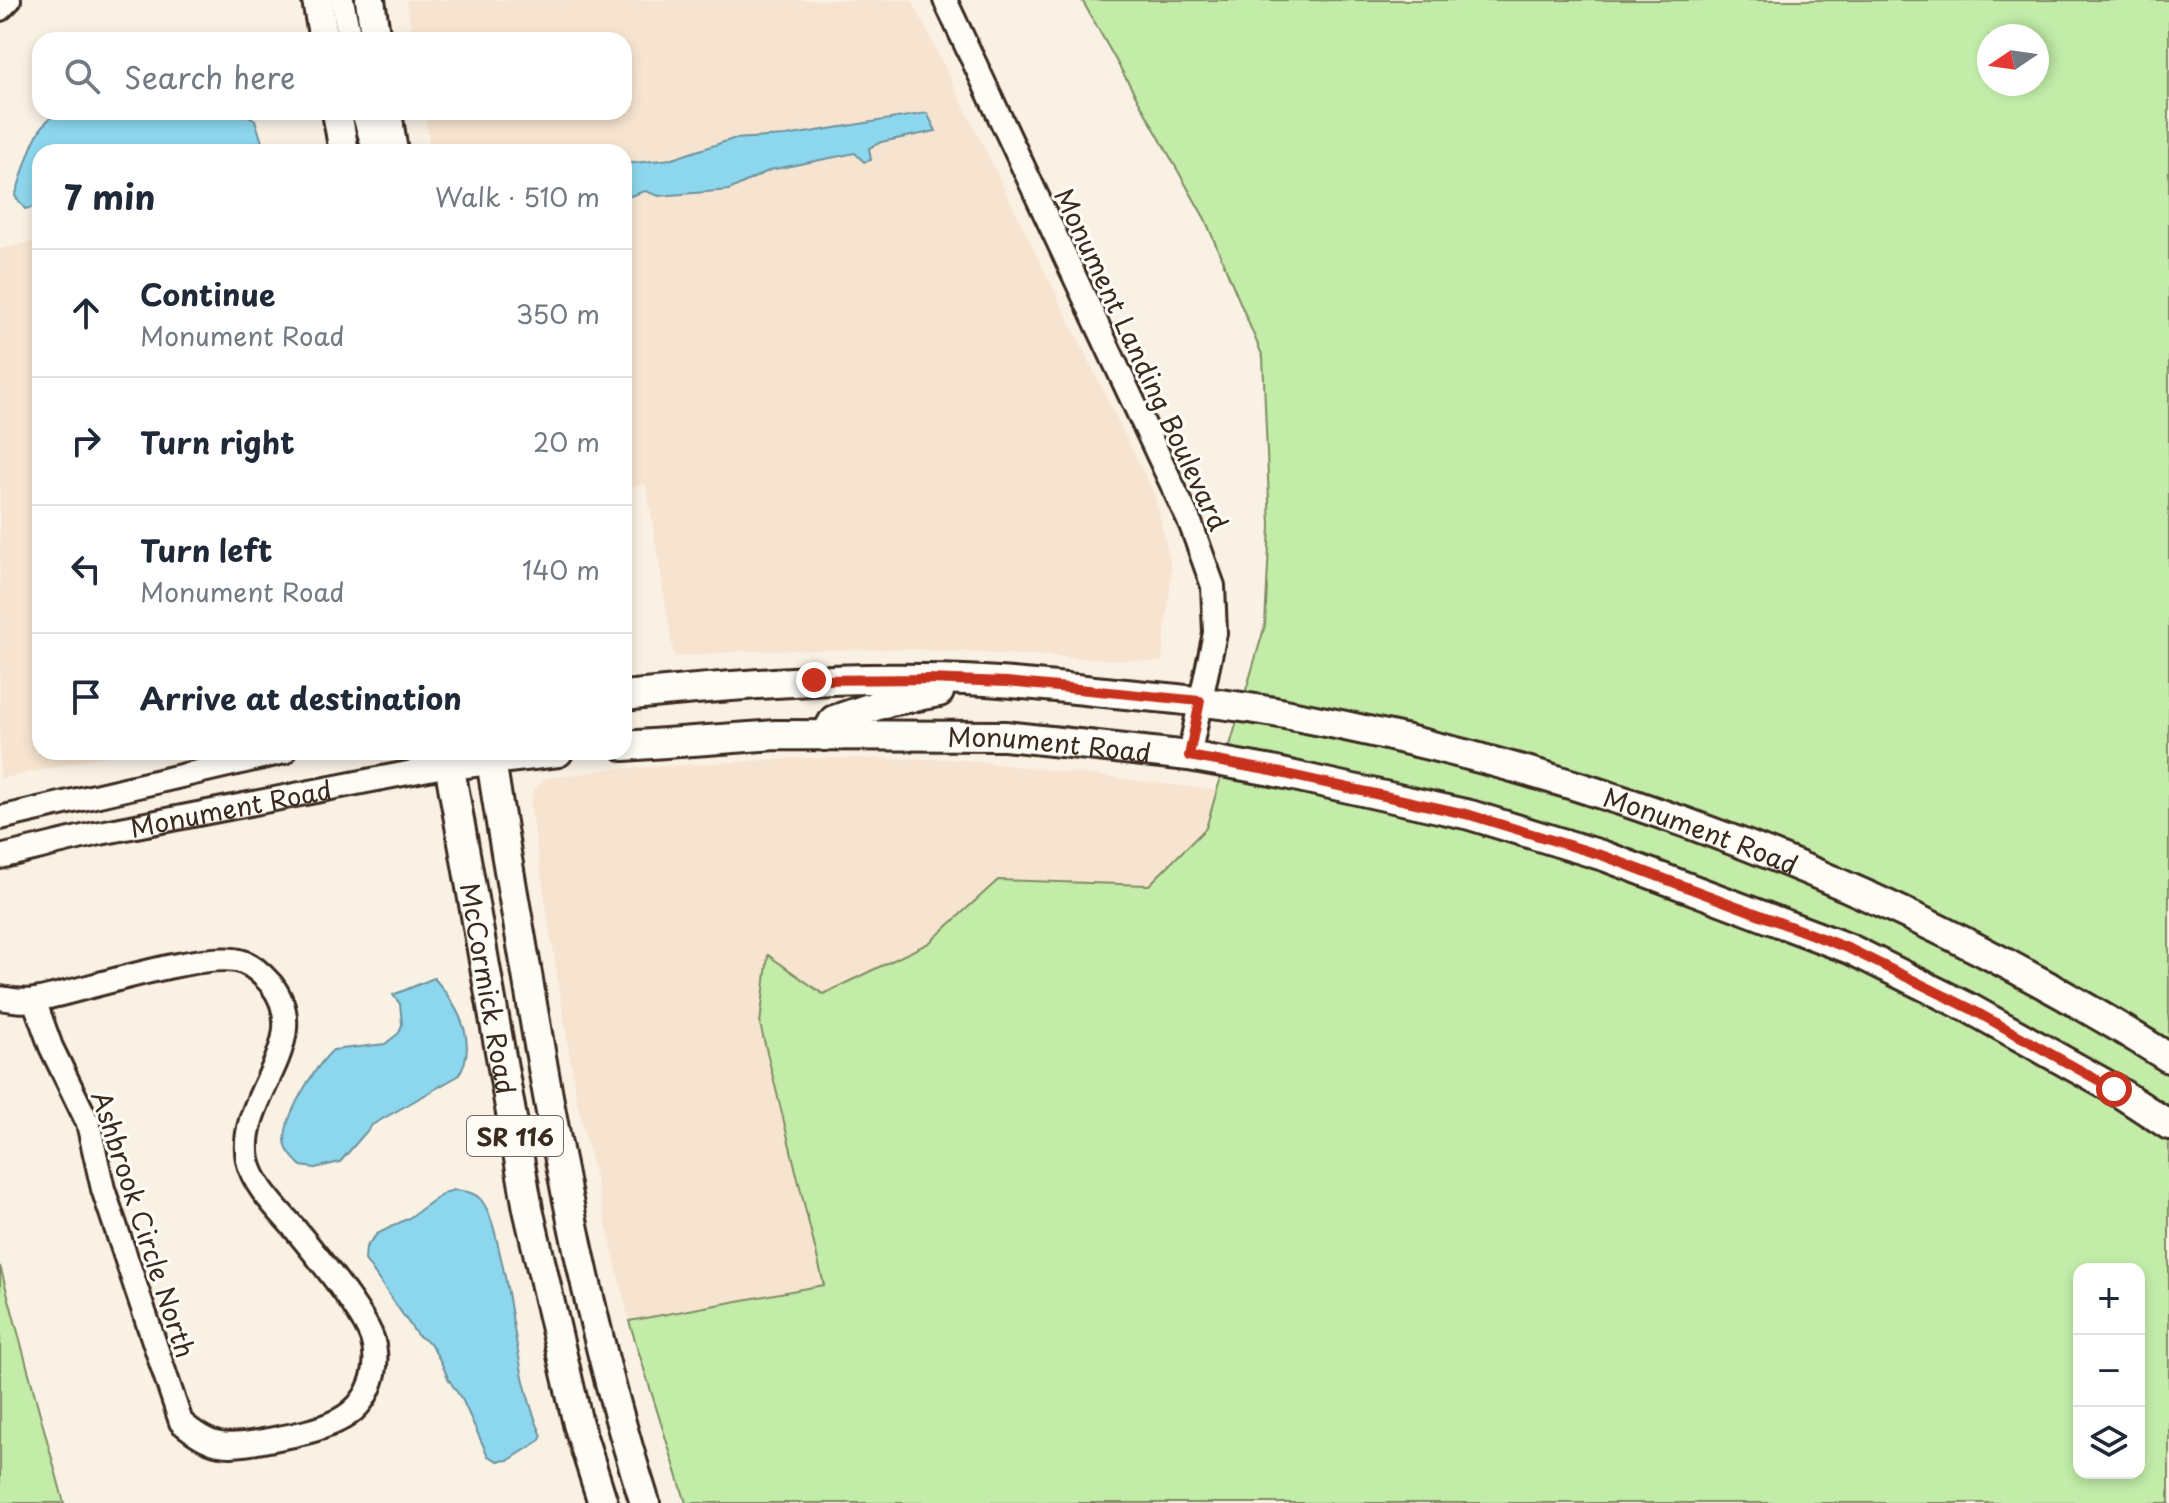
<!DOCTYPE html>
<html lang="en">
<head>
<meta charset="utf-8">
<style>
  :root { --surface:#fff; --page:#f2f2f3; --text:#1f2937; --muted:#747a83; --line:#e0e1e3 }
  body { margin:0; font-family:"Playpen Sans",sans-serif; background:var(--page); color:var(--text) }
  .controls { position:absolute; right:24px; bottom:24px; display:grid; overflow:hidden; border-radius:16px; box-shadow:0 4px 12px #0003 }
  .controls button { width:72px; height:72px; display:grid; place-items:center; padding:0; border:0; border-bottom:2px solid var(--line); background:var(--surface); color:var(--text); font:40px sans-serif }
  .compass { position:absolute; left:1977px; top:24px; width:72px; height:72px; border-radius:50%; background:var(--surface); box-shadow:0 4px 12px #0003; rotate:257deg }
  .stop { position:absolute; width:24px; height:24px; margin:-18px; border:6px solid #c8321e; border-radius:50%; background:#fff }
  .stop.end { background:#c8321e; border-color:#fff; box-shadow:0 2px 8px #0008 }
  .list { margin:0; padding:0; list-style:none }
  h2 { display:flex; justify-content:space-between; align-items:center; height:104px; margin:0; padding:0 32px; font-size:34px }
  h2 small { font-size:26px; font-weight:400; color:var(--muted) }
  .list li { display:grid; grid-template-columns:52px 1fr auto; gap:24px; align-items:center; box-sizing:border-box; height:128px; padding:0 32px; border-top:2px solid var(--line) }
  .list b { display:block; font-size:30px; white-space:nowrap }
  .list p { margin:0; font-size:26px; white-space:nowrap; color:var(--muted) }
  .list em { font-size:26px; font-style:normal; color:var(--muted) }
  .icon { flex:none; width:44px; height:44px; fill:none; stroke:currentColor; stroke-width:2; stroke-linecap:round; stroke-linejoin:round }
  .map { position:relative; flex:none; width:2169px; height:1503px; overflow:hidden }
  .search { position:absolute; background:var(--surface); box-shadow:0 4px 12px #0003; left:32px; top:32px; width:600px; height:88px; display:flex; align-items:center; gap:20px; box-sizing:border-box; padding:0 28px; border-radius:24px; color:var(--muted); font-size:30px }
  .panel { position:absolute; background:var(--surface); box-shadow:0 4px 12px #0003; left:32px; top:144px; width:600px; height:616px; border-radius:24px }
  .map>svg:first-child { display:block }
  .built { fill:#f7e4d0 }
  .green { fill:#c2eca8; stroke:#7e8b63; stroke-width:2; fill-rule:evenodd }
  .water { fill:#8dd7ee; stroke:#6c929b; stroke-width:2 }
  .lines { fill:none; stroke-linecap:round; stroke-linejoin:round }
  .minor-casing { stroke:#3b2a1e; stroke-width:28 }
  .major-casing { stroke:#3b2a1e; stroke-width:34 }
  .minor { stroke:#fdfcf7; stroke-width:22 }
  .major { stroke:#fdfcf7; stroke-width:28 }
  .route { stroke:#c8321e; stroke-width:10 }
  .labels { text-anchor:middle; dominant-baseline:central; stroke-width:6; stroke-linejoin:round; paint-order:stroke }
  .shield { fill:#fdfcf7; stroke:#75695f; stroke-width:2 }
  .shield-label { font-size:24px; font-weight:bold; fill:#3b2a1e }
  .street-label { font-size:26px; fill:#3b2a1e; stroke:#fdfcf7 }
</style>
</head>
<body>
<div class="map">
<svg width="2169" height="1503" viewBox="0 0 2169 1503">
  <rect width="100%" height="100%" fill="#faf1e5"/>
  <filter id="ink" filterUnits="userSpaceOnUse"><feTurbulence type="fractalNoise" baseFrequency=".0125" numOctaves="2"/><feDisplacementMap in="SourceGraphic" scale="16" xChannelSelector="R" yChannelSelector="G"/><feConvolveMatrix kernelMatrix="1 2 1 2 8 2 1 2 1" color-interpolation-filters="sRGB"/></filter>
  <g filter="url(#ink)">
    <!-- built -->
    <path class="built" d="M 406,0 L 912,0 L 1155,496 L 1172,569 L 1162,662 L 903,649 L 744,651 L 674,657 L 646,484 L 624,487 L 624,152 L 431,152 L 424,112 L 624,112 L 624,40 L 413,40 Z
      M 40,240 L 40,752 L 123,752 L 0,779 L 0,249 Z
      M 798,758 L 957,759 L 1217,790 L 1206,828 L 1149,885 L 998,880 L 929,943 L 822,994 L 769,955 L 785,1124 L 824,1286 L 629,1321 L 577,1102 L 530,805 L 533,790 L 546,778 L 613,769 Z"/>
    <!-- green -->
    <path class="green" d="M 1082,0 L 2169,0 L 2169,1503 L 686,1503 L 629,1321 L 824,1285 L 760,1024 L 768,955 L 823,994 L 929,943 L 998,880 L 1149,885 L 1206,828 L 1265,625 L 1270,526 L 1263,357 L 1205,219 ZM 1989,36 L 2037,36 L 2037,84 L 1989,84 ZM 2079,1269 L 2139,1269 L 2139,1473 L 2079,1473 Z
      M 0,1266 L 64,1503 L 0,1503 Z"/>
    <!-- water -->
    <path class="water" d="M 59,112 L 243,112 L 255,120 L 262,142 L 255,152 L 40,152 L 40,206 L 25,209 L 15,196 C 25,170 32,125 59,112 Z
      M 927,113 L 936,131 L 881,142 L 869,148 L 871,160 L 864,162 L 855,153 L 770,170 L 729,190 L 659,196 L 645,191 L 624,198 L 624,164 L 672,159 L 733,139 L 786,136 Z
      M 434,978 C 457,1005 480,1043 458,1076 L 372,1125 L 340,1162 L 315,1168 L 301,1166 C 295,1160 288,1154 286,1146 C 279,1122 316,1065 333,1050 L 385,1044 L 399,1033 L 402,1024 L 400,1004 L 393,995 Z
      M 454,1190 C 464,1191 475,1192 482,1201 C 492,1215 496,1237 500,1254 C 515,1314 516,1378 542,1436 L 539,1441 L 509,1460 L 498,1461 L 488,1456 L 463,1401 L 449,1380 L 441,1362 L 430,1343 L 417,1335 L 365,1260 L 366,1247 L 377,1234 L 409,1218 L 444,1193 Z"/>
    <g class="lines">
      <defs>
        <g id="minor">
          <path d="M 342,0 L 350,40"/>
          <path d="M 945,0 L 1191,525 L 1213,586 L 1215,633 L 1189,756"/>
          <path d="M 0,9 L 9,0"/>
          <path d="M 363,112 L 375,152"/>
          <path d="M 0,818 L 284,752"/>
          <path id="s1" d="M 0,857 L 95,834 L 449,765"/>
          <path d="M 0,998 C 12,1000 24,1002 36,1000 C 78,992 209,948 243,962 C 254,966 263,975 271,984 C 317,1042 236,1097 248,1160 C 253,1186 279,1210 295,1229 C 314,1252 363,1312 372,1338 C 382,1369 369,1405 339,1420 C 316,1432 289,1436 263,1441 C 225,1448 211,1448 181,1422 L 103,1189 L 88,1123 L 51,1047 L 34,1000"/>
        </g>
        <g id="major">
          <path d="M 317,0 L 324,40"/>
          <path d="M 370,0 L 376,40"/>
          <path d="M 337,112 L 344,152"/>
          <path d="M 387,112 L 393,152"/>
          <path id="s2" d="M 624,696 C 724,686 824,677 924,679 C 981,679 1038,685 1094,691 C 1156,697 1218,702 1280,713 C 1594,771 1899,887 2169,1058"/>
          <path d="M 825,736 L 834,720 L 890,701 L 939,692"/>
          <path id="s3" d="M 624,746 L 776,735 L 1005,736 L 1189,756 L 1272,771 L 1470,815 L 1604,856 L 1850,949 L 1969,1008 L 2114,1089 L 2169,1125"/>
          <path id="s4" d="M 447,752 L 528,1209 L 578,1424 L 603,1503"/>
          <path d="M 490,752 C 501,830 516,908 529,986 C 558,1161 591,1334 645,1503"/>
          <path d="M 449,765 L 558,752"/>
        </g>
      </defs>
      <!-- minor casing -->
      <use href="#minor" class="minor-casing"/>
      <!-- major casing -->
      <use href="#major" class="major-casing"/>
      <!-- minor -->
      <use href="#minor" class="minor"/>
      <!-- major -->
      <use href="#major" class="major"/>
    </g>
  </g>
  <g class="lines" filter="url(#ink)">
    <!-- route -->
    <path class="route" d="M 814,680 L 928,679 L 1007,682 L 1200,701 L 1189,756 L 1272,771 L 1470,815 L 1604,856 L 1850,949 L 1969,1008 L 2114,1089"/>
  </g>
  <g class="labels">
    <!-- shield labels -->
    <rect class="shield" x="467" y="1116" width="96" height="40" rx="6"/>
    <g class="shield-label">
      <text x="515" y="1136">SR 116</text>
    </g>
    <!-- street labels -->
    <g class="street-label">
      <text transform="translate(1142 359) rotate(65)">Monument Landing Boulevard</text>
      <text stroke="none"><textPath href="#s3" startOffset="426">Monument Road</textPath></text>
      <text stroke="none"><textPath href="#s1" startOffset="236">Monument Road</textPath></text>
      <text stroke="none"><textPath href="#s2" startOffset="1096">Monument Road</textPath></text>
      <text stroke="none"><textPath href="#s4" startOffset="240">McCormick Road</textPath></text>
      <text transform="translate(144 1224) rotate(72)">Ashbrook Circle North</text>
    </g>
  </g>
</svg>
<div class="controls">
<button>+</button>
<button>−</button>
<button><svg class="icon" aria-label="layers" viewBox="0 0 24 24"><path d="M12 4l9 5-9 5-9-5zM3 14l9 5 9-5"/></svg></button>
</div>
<svg class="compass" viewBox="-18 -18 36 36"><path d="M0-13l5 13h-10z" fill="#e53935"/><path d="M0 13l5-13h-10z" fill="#747a83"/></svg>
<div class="stop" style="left:2114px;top:1089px"></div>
<div class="stop end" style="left:814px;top:680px"></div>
<div class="search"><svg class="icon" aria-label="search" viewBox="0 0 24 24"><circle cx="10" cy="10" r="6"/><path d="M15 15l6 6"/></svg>Search here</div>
<section class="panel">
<h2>7 min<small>Walk · 510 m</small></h2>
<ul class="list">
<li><svg class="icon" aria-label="ahead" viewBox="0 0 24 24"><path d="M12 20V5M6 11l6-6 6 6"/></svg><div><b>Continue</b><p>Monument Road</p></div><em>350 m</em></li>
<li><svg class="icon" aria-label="right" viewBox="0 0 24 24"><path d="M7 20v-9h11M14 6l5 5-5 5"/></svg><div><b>Turn right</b></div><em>20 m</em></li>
<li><svg class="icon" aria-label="left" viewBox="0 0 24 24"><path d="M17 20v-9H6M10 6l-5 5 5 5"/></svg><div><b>Turn left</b><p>Monument Road</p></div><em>140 m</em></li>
<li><svg class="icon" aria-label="arrive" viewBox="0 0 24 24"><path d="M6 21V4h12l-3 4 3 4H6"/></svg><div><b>Arrive at destination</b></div></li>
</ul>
</section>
</div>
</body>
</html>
